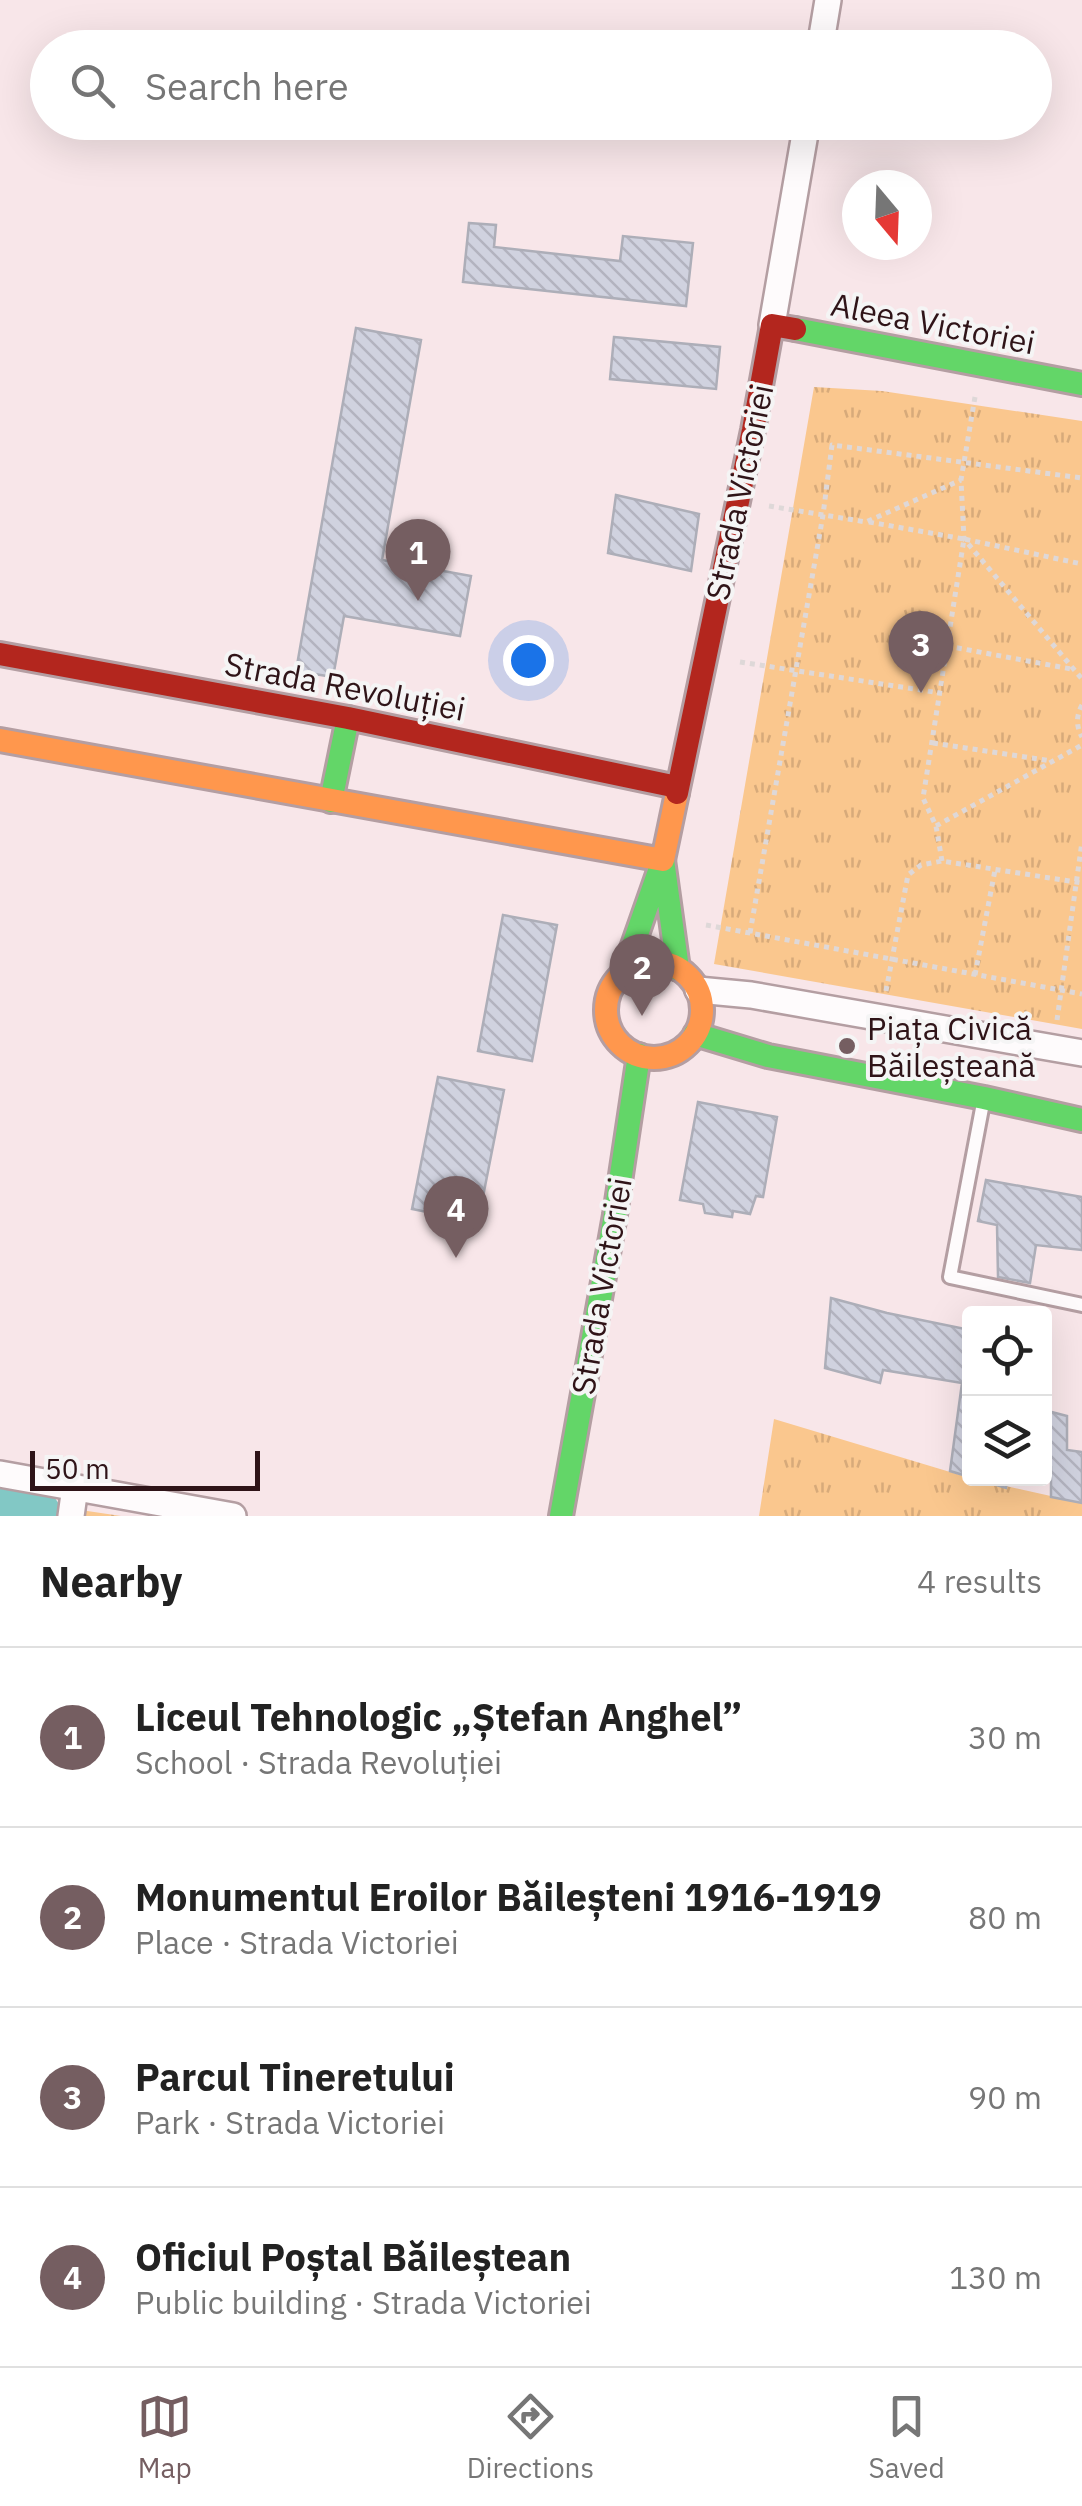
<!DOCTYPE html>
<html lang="en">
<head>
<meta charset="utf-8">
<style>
  :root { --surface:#fff; --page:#f6f6f6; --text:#222; --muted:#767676; --line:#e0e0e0; --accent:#755e61 }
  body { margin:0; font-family:"IBM Plex Sans",sans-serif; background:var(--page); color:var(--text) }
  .controls { position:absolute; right:30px; bottom:30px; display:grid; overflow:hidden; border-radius:10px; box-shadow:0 10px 40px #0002 }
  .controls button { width:90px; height:90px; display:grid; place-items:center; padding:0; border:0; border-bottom:2px solid var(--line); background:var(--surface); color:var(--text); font:50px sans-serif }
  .compass { position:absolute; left:842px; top:170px; width:90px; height:90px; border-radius:50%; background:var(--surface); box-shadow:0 10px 40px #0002; rotate:161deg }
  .scale { position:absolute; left:30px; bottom:25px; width:230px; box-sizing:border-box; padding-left:10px; border:5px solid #2f1418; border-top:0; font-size:28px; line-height:35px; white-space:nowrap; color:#2f1418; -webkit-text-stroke:8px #f5f5f5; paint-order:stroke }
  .you { position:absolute; left:528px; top:660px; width:35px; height:35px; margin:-25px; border:8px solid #fff; border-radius:50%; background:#1a73e8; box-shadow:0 0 0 15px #1a73e833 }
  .badge { display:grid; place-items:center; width:65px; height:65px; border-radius:50%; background:var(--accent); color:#fff; font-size:32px; font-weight:700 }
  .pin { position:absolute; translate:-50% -82px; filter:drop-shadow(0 2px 5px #0008) }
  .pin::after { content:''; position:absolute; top:52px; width:35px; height:30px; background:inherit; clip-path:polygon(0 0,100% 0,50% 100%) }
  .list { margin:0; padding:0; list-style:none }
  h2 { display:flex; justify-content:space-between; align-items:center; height:130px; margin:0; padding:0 40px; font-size:42px }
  h2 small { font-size:32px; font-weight:400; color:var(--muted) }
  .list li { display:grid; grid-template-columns:65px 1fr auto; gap:30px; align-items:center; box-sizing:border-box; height:180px; padding:0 40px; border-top:2px solid var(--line) }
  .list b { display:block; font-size:38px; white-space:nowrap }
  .list p { margin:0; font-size:32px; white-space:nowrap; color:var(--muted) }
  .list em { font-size:32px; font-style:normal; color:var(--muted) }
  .icon { flex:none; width:55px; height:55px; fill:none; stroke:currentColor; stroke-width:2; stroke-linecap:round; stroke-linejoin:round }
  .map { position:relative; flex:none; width:1082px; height:1516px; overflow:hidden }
  .search { position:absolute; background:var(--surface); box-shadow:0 10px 40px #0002; left:30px; right:30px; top:30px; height:110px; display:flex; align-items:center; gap:25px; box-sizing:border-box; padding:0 35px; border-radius:55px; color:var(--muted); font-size:38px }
  .sheet { height:850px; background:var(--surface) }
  nav { display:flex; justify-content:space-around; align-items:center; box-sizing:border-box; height:140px; border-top:2px solid var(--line); background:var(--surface); font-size:28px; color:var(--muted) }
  nav a { display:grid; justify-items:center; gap:5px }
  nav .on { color:var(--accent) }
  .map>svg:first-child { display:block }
  .wetland { fill:url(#wetland-marsh) }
  .park { fill:url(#park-tufts) }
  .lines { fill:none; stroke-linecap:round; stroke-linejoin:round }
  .river { stroke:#82c8c5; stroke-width:55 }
  .building { fill:url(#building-back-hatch); stroke:#adaeb8; stroke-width:2.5 }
  .lane-casing { stroke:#b49ea2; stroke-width:18 }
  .street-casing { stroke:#b49ea2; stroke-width:30 }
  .fast-casing { stroke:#b49ea2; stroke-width:28 }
  .slow-casing { stroke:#b49ea2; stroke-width:28 }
  .jam-casing { stroke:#b49ea2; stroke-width:28 }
  .path { stroke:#ded8d8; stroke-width:5; stroke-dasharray:5 5; stroke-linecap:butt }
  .lane { stroke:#fefbfc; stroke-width:12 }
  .street { stroke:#fefbfc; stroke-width:25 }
  .fast { stroke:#63d668; stroke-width:22 }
  .slow { stroke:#ff974d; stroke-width:22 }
  .jam { stroke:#b3261e; stroke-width:22 }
  .poi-dot { fill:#755e61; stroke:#f5f5f5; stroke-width:4 }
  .labels { text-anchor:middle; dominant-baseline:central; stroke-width:8; stroke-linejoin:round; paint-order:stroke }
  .street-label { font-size:32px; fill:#2f1418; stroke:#f5f5f5 }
  .poi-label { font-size:32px; fill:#2f1418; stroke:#f5f5f5; text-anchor:start }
</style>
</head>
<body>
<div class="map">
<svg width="1082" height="1516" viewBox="0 0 1082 1516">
  <defs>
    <pattern id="wetland-marsh" width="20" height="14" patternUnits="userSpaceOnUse" patternTransform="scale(2.5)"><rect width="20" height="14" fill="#fac78e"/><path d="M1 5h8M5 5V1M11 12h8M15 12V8" fill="none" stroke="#d7aa7a"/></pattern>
    <pattern id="park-tufts" width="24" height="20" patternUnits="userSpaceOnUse" patternTransform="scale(2.5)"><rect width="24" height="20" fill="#fac78e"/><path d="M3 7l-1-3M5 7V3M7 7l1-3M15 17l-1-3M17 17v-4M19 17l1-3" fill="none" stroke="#d7aa7a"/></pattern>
    <pattern id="building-back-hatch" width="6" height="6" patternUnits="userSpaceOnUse" patternTransform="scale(2.5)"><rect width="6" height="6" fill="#d0d2df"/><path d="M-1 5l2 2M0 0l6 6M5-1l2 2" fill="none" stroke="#b3b3bf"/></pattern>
  </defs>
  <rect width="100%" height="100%" fill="#f8e6e9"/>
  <!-- wetland -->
  <path class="wetland" d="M 0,1498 L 121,1516 L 0,1516 Z"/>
  <!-- park -->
  <path class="park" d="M 814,387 L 882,391 L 1082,421 L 1082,1029 L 714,964 Z
    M 774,1419 L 970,1478 L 1082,1503 L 1082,1516 L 759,1516 Z"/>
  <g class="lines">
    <!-- river -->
    <path class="river" d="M 0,1513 L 34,1516"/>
  </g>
  <!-- building -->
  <path class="building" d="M 469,223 L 496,225 L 494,247 L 620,261 L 623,236 L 693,243 L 686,306 L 463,282 Z
    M 356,328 L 421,340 L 382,560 L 471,576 L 460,636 L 344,616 L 333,677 L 296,671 Z
    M 614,337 L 720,347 L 716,389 L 610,379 Z
    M 616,495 L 699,514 L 691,571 L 608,553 Z
    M 503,915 L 557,925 L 532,1061 L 478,1051 Z
    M 438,1077 L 504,1090 L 478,1222 L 412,1209 Z
    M 698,1102 L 777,1117 L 763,1197 L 756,1196 L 750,1214 L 733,1211 L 732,1217 L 705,1213 L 703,1204 L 680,1200 Z
    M 986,1180 L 1082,1197 L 1082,1250 L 1036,1245 L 1030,1283 L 998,1277 L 997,1225 L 978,1221 Z
    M 831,1298 L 887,1313 L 970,1330 L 970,1477 L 950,1471 L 962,1383 L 883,1370 L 880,1383 L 825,1368 Z
    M 1044,1410 L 1067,1416 L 1067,1450 L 1082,1452 L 1082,1503 L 1051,1497 L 1051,1467 L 1044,1465 Z
    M 973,1478 L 1008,1478 L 1006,1488 Z"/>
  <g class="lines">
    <defs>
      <path id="lane" d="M 983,1103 L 950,1277 L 1082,1305"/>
      <path id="street" d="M 820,48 L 828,0
        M 772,325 L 807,122
        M 698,990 L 751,995 L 1082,1053
        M 0,1474 L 233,1516
        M 71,1516 L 75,1487"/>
      <path id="fast" d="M 795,329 L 1082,384
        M 331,801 L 348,718
        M 623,974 L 663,860 L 678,969
        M 695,1034 L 768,1056 L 984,1098 L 1082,1120
        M 561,1516 L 615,1215 L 639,1055"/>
      <path id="slow" d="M 0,740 L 663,860 L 677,793
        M606 1010a48 48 0 1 1 96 0a48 48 0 1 1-96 0Z"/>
      <path id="jam" d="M 0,654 L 348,718 L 677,787
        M 677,793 L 753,430 L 772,325 L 795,329"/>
    </defs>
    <!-- lane casing -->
    <use href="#lane" class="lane-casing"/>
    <!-- street casing -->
    <use href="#street" class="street-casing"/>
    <!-- fast casing -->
    <use href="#fast" class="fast-casing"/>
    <!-- slow casing -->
    <use href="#slow" class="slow-casing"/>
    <!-- jam casing -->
    <use href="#jam" class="jam-casing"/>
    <!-- path -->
    <path class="path" d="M 975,397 L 961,480 L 964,539 L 1082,679
      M 769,506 L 866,522 L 961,480
      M 869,522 L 964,539
      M 947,646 L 1071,669
      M 740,662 L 940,693
      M 1082,705 C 1076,716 1076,726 1082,737
      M 933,743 L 1051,761
      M 936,826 L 1082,745
      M 942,861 L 936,826 L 923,798 L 964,539 L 1082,564
      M 706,925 L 1082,994
      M 750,933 L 823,515 L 832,445 L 1082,478
      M 975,975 L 995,870
      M 886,991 L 908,875 L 921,865 L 942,861 L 1082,883
      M 1057,1020 L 1082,842"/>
    <!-- lane -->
    <use href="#lane" class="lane"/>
    <!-- street -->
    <use href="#street" class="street"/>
    <!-- fast -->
    <use href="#fast" class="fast"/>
    <!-- slow -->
    <use href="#slow" class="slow"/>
    <!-- jam -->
    <use href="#jam" class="jam"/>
  </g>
  <!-- markers -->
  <circle class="poi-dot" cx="847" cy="1046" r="10"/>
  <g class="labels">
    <!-- street labels -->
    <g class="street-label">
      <text transform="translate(933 323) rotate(11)">Aleea Victoriei</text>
      <text transform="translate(739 492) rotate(-78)">Strada Victoriei</text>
      <text transform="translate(345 686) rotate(11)">Strada Revoluției</text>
      <text transform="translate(601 1286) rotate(-80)">Strada Victoriei</text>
    </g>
    <!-- poi labels -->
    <g class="poi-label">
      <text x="867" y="1028">Piața Civică<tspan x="867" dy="37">Băileșteană</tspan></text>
    </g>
  </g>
</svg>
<div class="controls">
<button><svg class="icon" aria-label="locate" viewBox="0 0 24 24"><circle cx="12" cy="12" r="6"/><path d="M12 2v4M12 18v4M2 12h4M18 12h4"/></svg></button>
<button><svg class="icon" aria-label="layers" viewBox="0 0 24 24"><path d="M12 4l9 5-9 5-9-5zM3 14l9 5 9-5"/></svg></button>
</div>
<svg class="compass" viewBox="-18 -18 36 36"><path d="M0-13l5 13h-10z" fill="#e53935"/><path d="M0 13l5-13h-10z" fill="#767676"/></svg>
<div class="scale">50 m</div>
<div class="you"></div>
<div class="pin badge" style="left:418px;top:601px">1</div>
<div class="pin badge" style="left:642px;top:1016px">2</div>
<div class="pin badge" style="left:921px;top:693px">3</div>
<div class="pin badge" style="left:456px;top:1258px">4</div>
<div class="search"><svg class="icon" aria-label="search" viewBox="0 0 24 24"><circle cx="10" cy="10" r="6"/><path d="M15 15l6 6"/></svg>Search here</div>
</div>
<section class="sheet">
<h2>Nearby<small>4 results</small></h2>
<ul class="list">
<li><span class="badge">1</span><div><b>Liceul Tehnologic „Ștefan Anghel”</b><p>School · Strada Revoluției</p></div><em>30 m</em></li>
<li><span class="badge">2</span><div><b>Monumentul Eroilor Băileșteni 1916-1919</b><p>Place · Strada Victoriei</p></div><em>80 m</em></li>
<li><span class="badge">3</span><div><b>Parcul Tineretului</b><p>Park · Strada Victoriei</p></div><em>90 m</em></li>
<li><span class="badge">4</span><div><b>Oficiul Poștal Băileștean</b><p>Public building · Strada Victoriei</p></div><em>130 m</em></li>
</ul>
</section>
<nav>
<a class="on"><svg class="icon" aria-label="map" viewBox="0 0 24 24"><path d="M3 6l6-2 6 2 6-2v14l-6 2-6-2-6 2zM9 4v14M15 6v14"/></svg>Map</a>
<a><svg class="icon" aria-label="directions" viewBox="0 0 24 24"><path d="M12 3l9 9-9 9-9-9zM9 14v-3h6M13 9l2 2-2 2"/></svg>Directions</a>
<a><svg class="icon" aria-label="saved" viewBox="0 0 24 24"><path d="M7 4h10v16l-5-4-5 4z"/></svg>Saved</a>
</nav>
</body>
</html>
